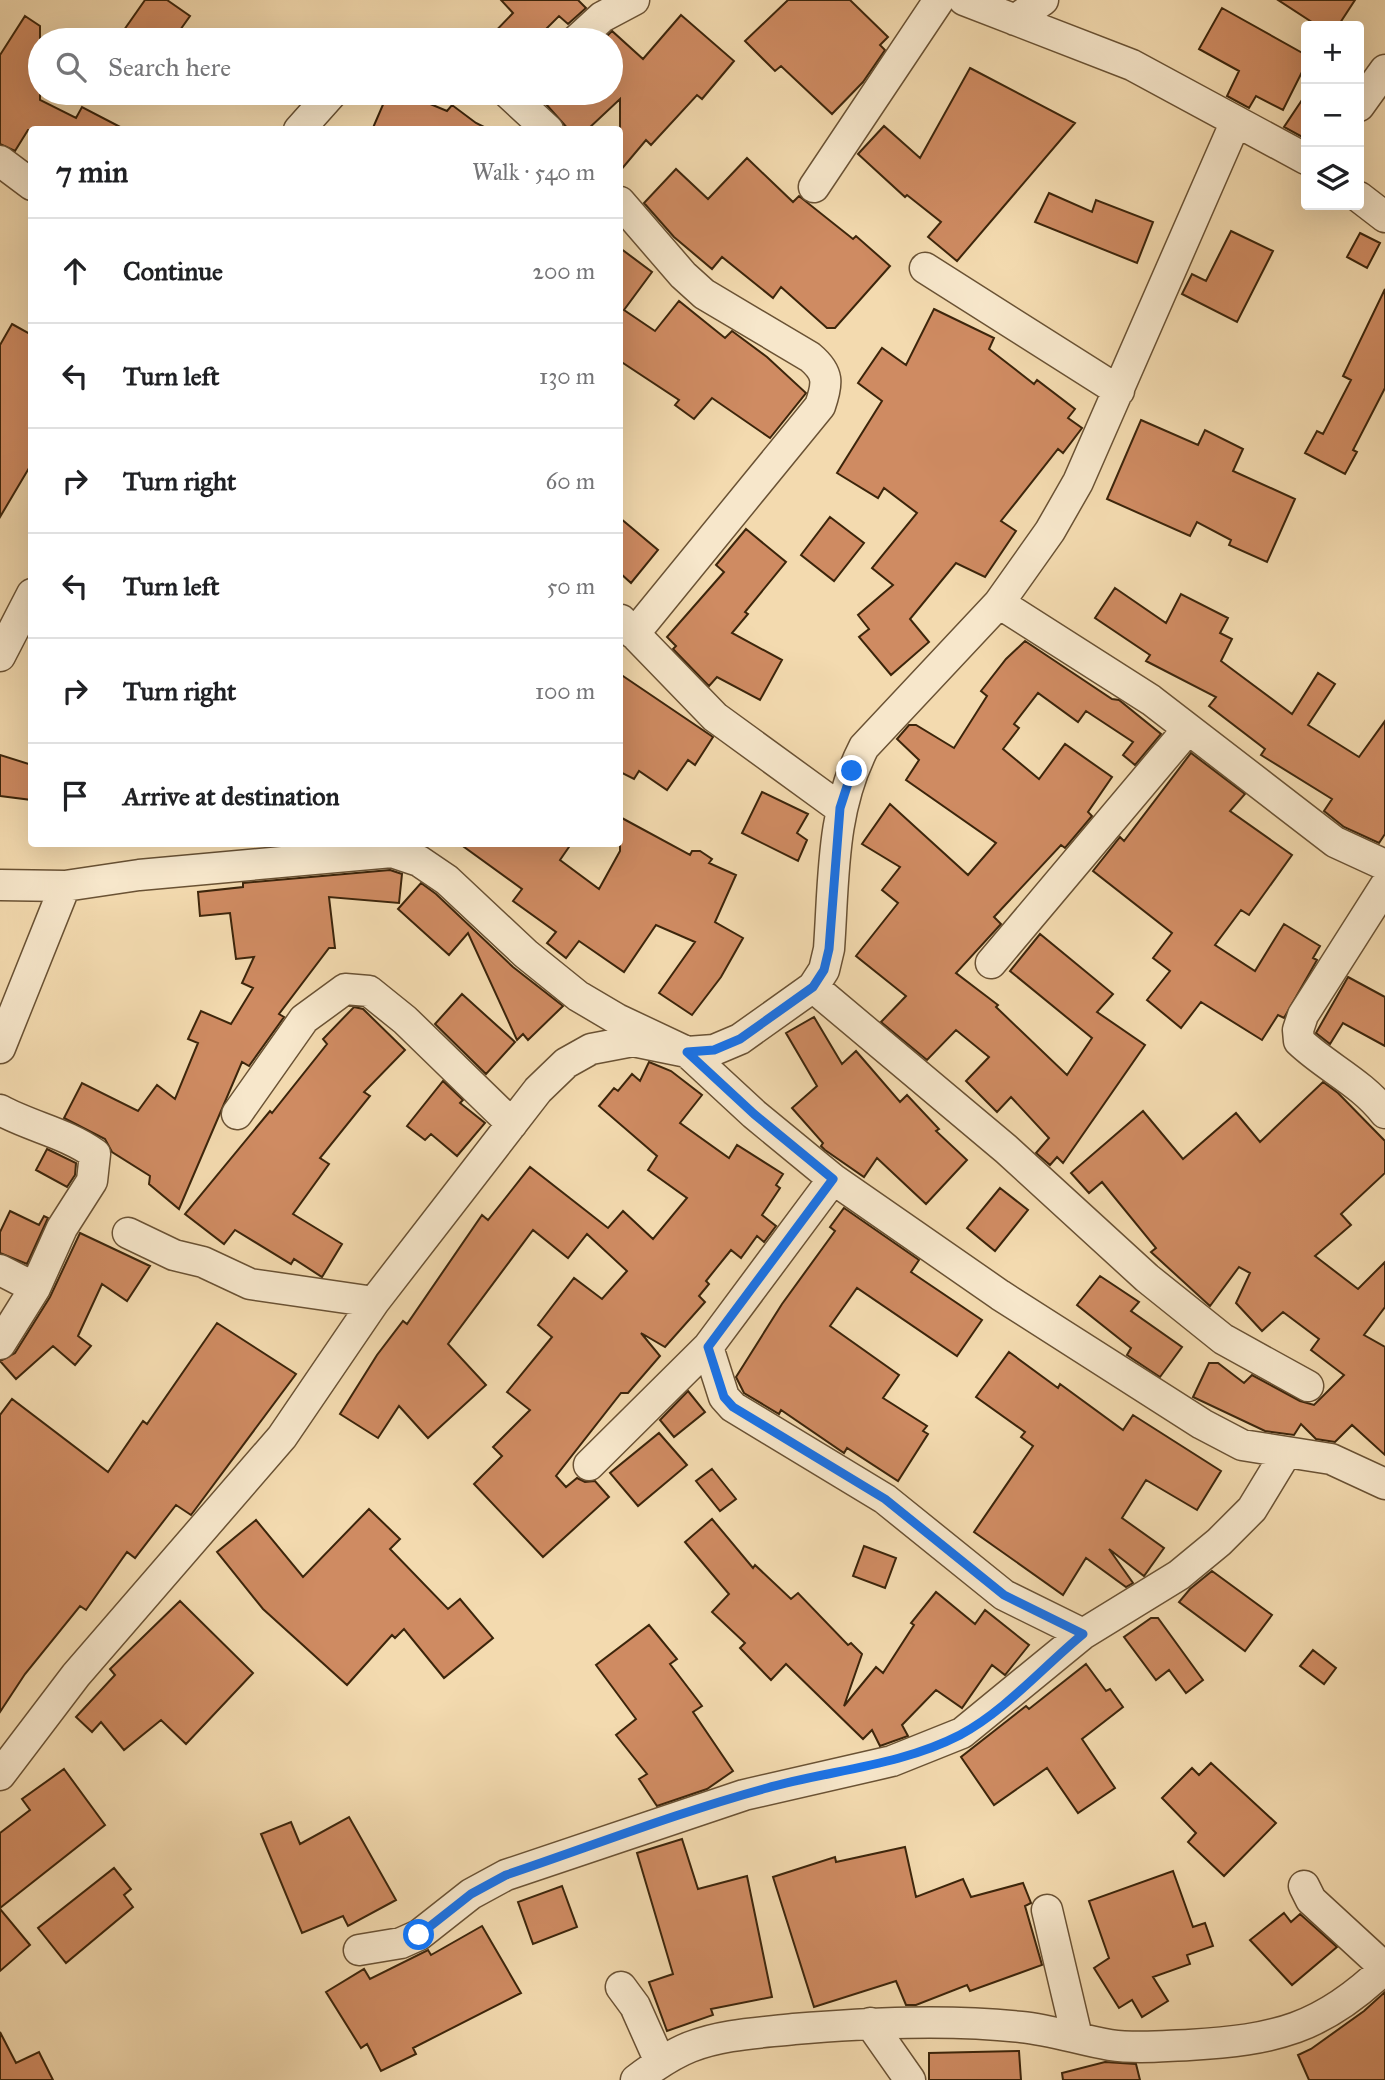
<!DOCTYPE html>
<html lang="en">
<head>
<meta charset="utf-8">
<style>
  :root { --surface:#fff; --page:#f6f6f6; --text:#202124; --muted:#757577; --line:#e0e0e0 }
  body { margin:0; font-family:"IM FELL Great Primer",serif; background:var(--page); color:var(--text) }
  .controls { position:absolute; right:21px; top:21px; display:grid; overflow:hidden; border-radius:7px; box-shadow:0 7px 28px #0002 }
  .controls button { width:63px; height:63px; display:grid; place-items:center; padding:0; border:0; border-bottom:2px solid var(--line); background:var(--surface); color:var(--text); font:35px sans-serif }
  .stop { position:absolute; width:21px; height:21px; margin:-16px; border:5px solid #1a73e8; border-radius:50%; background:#fff }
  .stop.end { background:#1a73e8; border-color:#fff; box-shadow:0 2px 7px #0008 }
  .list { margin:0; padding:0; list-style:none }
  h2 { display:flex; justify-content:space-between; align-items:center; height:91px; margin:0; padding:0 28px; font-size:30px }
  h2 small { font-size:23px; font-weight:400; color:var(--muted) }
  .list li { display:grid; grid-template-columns:46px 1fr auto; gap:21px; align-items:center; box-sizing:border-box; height:105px; padding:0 28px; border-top:2px solid var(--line) }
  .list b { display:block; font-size:26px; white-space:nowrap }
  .list em { font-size:23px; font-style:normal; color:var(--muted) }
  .icon { flex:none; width:38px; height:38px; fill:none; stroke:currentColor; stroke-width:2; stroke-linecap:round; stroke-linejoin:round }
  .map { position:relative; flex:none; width:1385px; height:2080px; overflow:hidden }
  .search { position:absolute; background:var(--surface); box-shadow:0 7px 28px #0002; left:28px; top:28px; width:595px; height:77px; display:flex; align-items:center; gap:18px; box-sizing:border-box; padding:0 24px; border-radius:38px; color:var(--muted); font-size:26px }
  .panel { position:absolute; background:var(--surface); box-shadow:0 7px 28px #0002; left:28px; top:126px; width:595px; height:721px; border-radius:7px }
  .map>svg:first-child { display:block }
  .building { fill:#cf8b62; stroke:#3c250b; stroke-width:2 }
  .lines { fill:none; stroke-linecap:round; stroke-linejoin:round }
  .minor-casing { stroke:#6a5234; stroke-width:33 }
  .minor { stroke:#f7e7cb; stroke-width:30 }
  .route { stroke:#1a73e8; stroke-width:9 }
</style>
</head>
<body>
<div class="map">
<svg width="1385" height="2080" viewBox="0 0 1385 2080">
  <rect width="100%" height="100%" fill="#f3daaf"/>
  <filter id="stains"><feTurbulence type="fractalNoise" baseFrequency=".00286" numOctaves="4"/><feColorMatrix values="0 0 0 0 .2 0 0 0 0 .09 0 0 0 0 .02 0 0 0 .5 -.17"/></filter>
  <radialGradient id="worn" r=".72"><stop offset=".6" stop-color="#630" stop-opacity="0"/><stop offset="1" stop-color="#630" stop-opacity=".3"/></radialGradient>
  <!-- building -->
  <path class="building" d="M 145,0 L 167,0 L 190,16 L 173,40 L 117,40 Z
    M 501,0 L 578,0 L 586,8 L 568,24 L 559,16 L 535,40 L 487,40 L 513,13 Z
    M 788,0 L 850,0 L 888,37 L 880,45 L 885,50 L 863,82 L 832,114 L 781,66 L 775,71 L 745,41 Z
    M 1278,0 L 1355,0 L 1338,26 L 1318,26 Z
    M 1222,8 L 1306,55 L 1306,64 L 1283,110 L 1256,96 L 1249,108 L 1227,96 L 1239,71 L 1199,49 Z
    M 681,15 L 734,61 L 702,99 L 697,95 L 651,145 L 646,140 L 620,171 L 620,99 L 587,130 L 569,130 L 545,103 L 555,93 L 611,93 L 611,40 L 603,40 L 612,31 L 643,59 Z
    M 25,16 L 40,26 L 40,100 L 76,118 L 82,107 L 126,130 L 28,130 L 15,151 L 0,144 L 0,55 Z
    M 970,68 L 1075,123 L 957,261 L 928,237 L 941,222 L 907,195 L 905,197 L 858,154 L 884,126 L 920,158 Z
    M 388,93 L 404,93 L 447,111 L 452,105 L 476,123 L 490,130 L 372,130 Z
    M 1306,94 L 1306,139 L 1284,127 Z
    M 747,158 L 793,202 L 799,196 L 853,239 L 856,236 L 890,266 L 835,328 L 827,328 L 781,287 L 773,298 L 722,257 L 712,269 L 674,237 L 644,203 L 676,169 L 708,199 Z
    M 1049,193 L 1092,212 L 1096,200 L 1153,222 L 1137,263 L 1035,222 Z
    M 1231,231 L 1273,251 L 1237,322 L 1182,294 L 1192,274 L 1206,281 Z
    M 1360,233 L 1380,243 L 1367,268 L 1347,257 Z
    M 620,248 L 652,272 L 624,310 L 655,331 L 679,301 L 725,338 L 732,331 L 767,357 L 806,393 L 770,438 L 712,398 L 694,419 L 675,405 L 679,400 L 620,361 Z
    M 1385,289 L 1385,388 L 1353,450 L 1357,452 L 1345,474 L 1305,453 L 1317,431 L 1323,434 L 1351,380 L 1343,376 Z
    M 934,309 L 994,338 L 989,349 L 1034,384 L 1037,380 L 1075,409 L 1068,418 L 1082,428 L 1063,453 L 1058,449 L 1001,521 L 1016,531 L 985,577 L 956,563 L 910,619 L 929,642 L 891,675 L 859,637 L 869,629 L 858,615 L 893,585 L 872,568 L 917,513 L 884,488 L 878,498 L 837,473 L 882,401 L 858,383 L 882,348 L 906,365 Z
    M 12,324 L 32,335 L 32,463 L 0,517 L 0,345 Z
    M 1141,420 L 1198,445 L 1205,430 L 1243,449 L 1233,471 L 1295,499 L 1267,562 L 1229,545 L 1231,540 L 1197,522 L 1190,536 L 1107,499 Z
    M 830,517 L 864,543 L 834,581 L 801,555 Z
    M 620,518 L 658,550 L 631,583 L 620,573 Z
    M 746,529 L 786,562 L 745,612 L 748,614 L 732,633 L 782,660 L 760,700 L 717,677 L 709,686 L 673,649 L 676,646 L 667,637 L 724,572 L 716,565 Z
    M 1115,588 L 1166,623 L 1181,594 L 1228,618 L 1220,633 L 1232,639 L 1221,661 L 1292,714 L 1318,673 L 1335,684 L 1308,725 L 1359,757 L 1385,721 L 1385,834 L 1379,843 L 1344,827 L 1324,811 L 1332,799 L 1261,755 L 1265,749 L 1209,706 L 1216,697 L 1146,661 L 1150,655 L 1095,618 Z
    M 1025,641 L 1112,699 L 1119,700 L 1161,734 L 1135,765 L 1123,755 L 1133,742 L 1086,711 L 1078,722 L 1038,693 L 1014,724 L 1019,728 L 1003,749 L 1039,779 L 1065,744 L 1112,777 L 1088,812 L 1092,816 L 1065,848 L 1061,845 L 994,917 L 1001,924 L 956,973 L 998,1005 L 996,1007 L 1067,1075 L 1092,1038 L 1010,971 L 1040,934 L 1113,994 L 1097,1012 L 1145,1045 L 1063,1163 L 1057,1157 L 1050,1165 L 1036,1153 L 1049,1138 L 1011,1097 L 997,1112 L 966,1081 L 989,1057 L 956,1030 L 927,1060 L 881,1022 L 906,996 L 856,956 L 898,903 L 882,890 L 900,867 L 862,844 L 890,804 L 968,875 L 996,843 L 906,780 L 919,760 L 897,739 L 909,725 L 916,725 L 954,748 L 987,696 L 981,691 L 1006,659 Z
    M 620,674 L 713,737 L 695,765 L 688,760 L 667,790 L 639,771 L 634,779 L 620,772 Z
    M 1191,753 L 1245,794 L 1230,811 L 1292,855 L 1249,915 L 1241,910 L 1215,945 L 1255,971 L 1284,924 L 1320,946 L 1313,958 L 1317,960 L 1284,1018 L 1278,1015 L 1262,1040 L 1201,1002 L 1181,1028 L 1147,1000 L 1170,971 L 1153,958 L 1172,933 L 1093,871 L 1120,837 L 1124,841 Z
    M 0,755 L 32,765 L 32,800 L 0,796 Z
    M 762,792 L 808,814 L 797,833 L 807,840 L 798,861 L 742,833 Z
    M 620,817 L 690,855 L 692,851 L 700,851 L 712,859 L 709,863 L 736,875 L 715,922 L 743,938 L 721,977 L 692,1015 L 659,993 L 695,942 L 656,925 L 624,972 L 579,941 L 566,958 L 547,943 L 556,932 L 513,901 L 522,889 L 460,844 L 571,844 L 560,860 L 599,889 L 620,851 Z
    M 390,870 L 402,874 L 399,903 L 329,897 L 335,948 L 329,948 L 279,1014 L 284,1017 L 249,1066 L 242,1062 L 179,1209 L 149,1184 L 150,1176 L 112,1152 L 105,1139 L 64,1118 L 82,1083 L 138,1111 L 157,1085 L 175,1099 L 198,1043 L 188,1039 L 201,1011 L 231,1024 L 253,988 L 242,983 L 254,957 L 236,959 L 230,913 L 200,916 L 198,892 L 243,887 L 243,883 Z
    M 421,883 L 436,894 L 513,967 L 563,1006 L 528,1040 L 523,1034 L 517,1040 L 468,933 L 449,955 L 398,909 Z
    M 1348,977 L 1385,997 L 1385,1046 L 1343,1023 L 1330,1044 L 1316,1033 Z
    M 462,994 L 515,1042 L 486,1074 L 435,1024 Z
    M 354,1007 L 363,1009 L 405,1050 L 364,1092 L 370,1096 L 320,1158 L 329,1164 L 293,1214 L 342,1244 L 322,1277 L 294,1259 L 291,1264 L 235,1230 L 224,1244 L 185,1214 L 270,1111 L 272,1113 L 327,1044 L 323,1039 Z
    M 814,1017 L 842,1064 L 856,1051 L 900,1102 L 907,1095 L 939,1129 L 936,1131 L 967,1160 L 926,1204 L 877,1158 L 864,1177 L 825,1150 L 821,1146 L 823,1143 L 792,1108 L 817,1086 L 786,1033 Z
    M 649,1062 L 671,1071 L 702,1095 L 680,1123 L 729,1158 L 737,1145 L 783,1174 L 776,1185 L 780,1188 L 762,1215 L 776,1226 L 764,1242 L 757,1236 L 741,1258 L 731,1250 L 706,1281 L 709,1284 L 699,1296 L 705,1302 L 665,1347 L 641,1333 L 660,1356 L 628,1393 L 621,1393 L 556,1476 L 566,1487 L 577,1478 L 585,1482 L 595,1481 L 609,1497 L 543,1557 L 474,1484 L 502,1456 L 493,1447 L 530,1410 L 507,1392 L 552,1337 L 538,1325 L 574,1278 L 602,1299 L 627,1271 L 587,1234 L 568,1258 L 533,1230 L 448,1344 L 486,1385 L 428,1438 L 399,1406 L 378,1438 L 340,1414 L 377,1355 L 403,1321 L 407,1324 L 482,1215 L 488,1220 L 530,1167 L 608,1228 L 623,1211 L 653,1239 L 687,1198 L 648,1170 L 657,1156 L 599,1106 L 614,1088 L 618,1091 L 632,1074 L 640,1081 Z
    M 443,1081 L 463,1100 L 460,1103 L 485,1123 L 457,1156 L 431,1134 L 425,1140 L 407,1126 Z
    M 1323,1082 L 1338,1093 L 1385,1141 L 1385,1173 L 1341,1214 L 1351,1225 L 1315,1256 L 1358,1289 L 1385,1262 L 1385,1307 L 1364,1335 L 1385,1347 L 1385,1455 L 1352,1425 L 1335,1442 L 1316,1439 L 1301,1424 L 1294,1435 L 1265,1431 L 1193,1397 L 1209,1363 L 1218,1363 L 1244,1383 L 1252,1375 L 1300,1401 L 1314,1405 L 1344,1375 L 1311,1350 L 1319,1339 L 1283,1312 L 1262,1331 L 1236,1303 L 1250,1273 L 1239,1267 L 1210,1306 L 1151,1252 L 1156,1248 L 1102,1182 L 1089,1193 L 1071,1173 L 1143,1111 L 1183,1159 L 1236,1113 L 1260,1142 Z
    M 47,1149 L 76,1163 L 75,1175 L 67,1187 L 36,1170 Z
    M 1000,1188 L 1028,1210 L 995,1251 L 967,1228 Z
    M 844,1208 L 919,1260 L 911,1272 L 982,1320 L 957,1356 L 857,1288 L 830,1326 L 899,1375 L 883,1398 L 927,1426 L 923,1431 L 928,1434 L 898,1481 L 847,1448 L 844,1453 L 781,1410 L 779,1414 L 744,1393 L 736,1377 L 782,1304 L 835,1231 L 830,1227 Z
    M 10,1211 L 39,1225 L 44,1216 L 48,1218 L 27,1264 L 0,1253 L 0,1232 Z
    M 80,1233 L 150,1266 L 127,1301 L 102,1284 L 78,1336 L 91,1346 L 75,1365 L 53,1346 L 16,1379 L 0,1361 L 15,1353 L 50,1297 Z
    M 1100,1276 L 1139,1302 L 1131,1311 L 1182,1347 L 1160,1377 L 1127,1355 L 1131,1348 L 1077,1305 Z
    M 217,1323 L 296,1374 L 191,1515 L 176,1505 L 135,1558 L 127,1552 L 86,1610 L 80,1606 L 25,1674 L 0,1712 L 0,1415 L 12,1399 L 108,1472 L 143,1421 L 147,1424 Z
    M 1009,1352 L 1058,1388 L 1060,1384 L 1123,1430 L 1133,1415 L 1221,1471 L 1197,1510 L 1146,1480 L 1122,1518 L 1164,1548 L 1144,1576 L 1109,1549 L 1133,1583 L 1126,1587 L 1086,1558 L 1063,1595 L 974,1532 L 1033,1446 L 1021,1437 L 1025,1432 L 976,1397 Z
    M 688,1391 L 705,1412 L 674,1437 L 660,1420 Z
    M 659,1433 L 687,1465 L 638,1506 L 610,1473 Z
    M 712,1469 L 736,1499 L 720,1511 L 696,1481 Z
    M 369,1509 L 400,1539 L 390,1549 L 448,1609 L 460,1599 L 493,1638 L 444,1678 L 404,1629 L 395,1638 L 392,1635 L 347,1685 L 263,1609 L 217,1552 L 256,1520 L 303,1577 Z
    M 712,1519 L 753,1568 L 755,1565 L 791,1599 L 798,1593 L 848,1645 L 851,1643 L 862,1654 L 844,1706 L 876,1667 L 883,1673 L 914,1625 L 911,1623 L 936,1592 L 975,1624 L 985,1610 L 1029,1645 L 1005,1675 L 992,1665 L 962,1708 L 936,1690 L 902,1725 L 908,1736 L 880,1746 L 872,1730 L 863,1739 L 786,1664 L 771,1680 L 740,1648 L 745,1643 L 712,1612 L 729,1594 L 685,1542 Z
    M 864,1546 L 896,1558 L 885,1588 L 853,1576 Z
    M 1212,1571 L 1272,1615 L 1245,1651 L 1179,1602 L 1190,1589 Z
    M 180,1601 L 253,1673 L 186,1744 L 161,1720 L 124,1750 L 101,1722 L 92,1732 L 76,1717 L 115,1675 L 110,1669 Z
    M 1151,1618 L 1158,1618 L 1203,1680 L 1186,1693 L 1169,1670 L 1156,1680 L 1124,1637 Z
    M 649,1625 L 677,1659 L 670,1664 L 702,1706 L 693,1712 L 733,1771 L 707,1789 L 657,1806 L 639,1779 L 647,1774 L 616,1735 L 636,1719 L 596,1665 Z
    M 1313,1650 L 1336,1668 L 1324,1684 L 1300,1666 Z
    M 1086,1664 L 1106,1691 L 1110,1689 L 1123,1707 L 1082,1739 L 1115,1788 L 1078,1813 L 1047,1768 L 994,1805 L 961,1757 L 1026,1706 L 1029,1709 Z
    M 1211,1763 L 1276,1823 L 1224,1876 L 1188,1842 L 1196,1833 L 1162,1798 L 1192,1768 L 1199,1775 Z
    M 64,1769 L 105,1825 L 0,1908 L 0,1833 L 30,1810 L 22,1799 Z
    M 349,1817 L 396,1900 L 348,1926 L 343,1916 L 302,1933 L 261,1834 L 291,1822 L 300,1844 Z
    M 682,1839 L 698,1889 L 747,1876 L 772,1997 L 711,2009 L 713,2015 L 667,2031 L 649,1982 L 673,1974 L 637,1853 Z
    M 905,1847 L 916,1897 L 963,1879 L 971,1897 L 1023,1883 L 1031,1903 L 1025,1906 L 1042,1965 L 970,1991 L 967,1985 L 916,2005 L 906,2005 L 896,1981 L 814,2007 L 773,1877 L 835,1857 L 836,1862 Z
    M 114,1868 L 131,1889 L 124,1895 L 133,1907 L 66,1963 L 38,1928 Z
    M 1173,1871 L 1193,1927 L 1205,1923 L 1213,1946 L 1187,1955 L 1190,1964 L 1153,1977 L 1168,2001 L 1142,2017 L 1132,2000 L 1119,2008 L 1094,1968 L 1109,1958 L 1089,1901 Z
    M 562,1886 L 577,1927 L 533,1944 L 518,1902 Z
    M 0,1909 L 30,1945 L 0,1971 Z
    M 1284,1913 L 1291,1922 L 1300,1914 L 1337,1947 L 1292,1985 L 1250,1940 Z
    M 482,1926 L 521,1993 L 413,2048 L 416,2054 L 381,2071 L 367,2044 L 361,2048 L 326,1992 L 364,1969 L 370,1979 L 428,1950 L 431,1955 Z
    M 1385,1992 L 1385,2080 L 1309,2080 L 1298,2055 L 1311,2049 L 1364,2011 Z
    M 0,2032 L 16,2063 L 39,2052 L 53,2080 L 0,2080 Z
    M 1019,2051 L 1021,2080 L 929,2080 L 929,2053 Z
    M 1105,2062 L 1136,2064 L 1140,2080 L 1063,2080 L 1062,2073 Z"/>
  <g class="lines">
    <defs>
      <path id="minor" d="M 964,0 L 1132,65 L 1306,159
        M 1015,20 L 1043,0
        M 577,40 L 602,17 L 634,0
        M 508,93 L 548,130
        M 1359,106 L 1385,70
        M 299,130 L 332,93
        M 0,161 L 32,185
        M 814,187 L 939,0
        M 1359,197 L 1385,217
        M 620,202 L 683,275 L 704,294 L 810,357 C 829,373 828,383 820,406 L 634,634
        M 925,268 L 1119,391
        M 999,603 L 1151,700 L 1335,842 L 1385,865
        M 621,620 L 715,717 L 840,808
        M 0,656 L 32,594
        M 0,885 L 65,886 L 139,875 L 392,852 L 419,861 L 447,880 L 526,954 L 578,996 L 617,1019 L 687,1052 L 754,1114 L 833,1179 L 1000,1295 L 1202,1424 L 1242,1445 L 1331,1459 L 1385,1484
        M 1385,886 L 1303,1015 L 1298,1030 L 1299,1041 C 1326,1067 1361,1082 1385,1113
        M 991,963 L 1188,729
        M 813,987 L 1006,1149 L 1147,1278 L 1223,1339 L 1308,1386
        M 0,1048 L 65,886
        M 0,1110 C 31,1127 66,1133 95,1154 L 92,1181 L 62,1228 L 35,1288 L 0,1344
        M 237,1114 L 304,1019 L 345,989 L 369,991 L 405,1020 L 512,1124
        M 128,1233 L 174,1255 L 203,1262 L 250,1284 L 374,1302
        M 0,1270 L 35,1288
        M 708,1347 L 724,1397 L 733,1407 L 885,1499 L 1004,1595 L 1083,1634
        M 589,1465 L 708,1347 L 833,1179
        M 0,1775 L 76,1675 L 282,1437 L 374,1302 L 538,1090 L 566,1063 L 591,1049 L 633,1041 L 687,1052 L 714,1050 L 740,1039 L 813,987 L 824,970 L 829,949 C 834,879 831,811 864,747 L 999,603 L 1050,531 L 1078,482 L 1236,121
        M 1304,1886 L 1311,1900 L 1385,1968
        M 1047,1910 L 1077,2037
        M 359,1950 L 401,1943 L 419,1935 L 471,1894 L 506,1875 L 744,1795 L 892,1761 L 962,1733 L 1083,1634 L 1179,1575 L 1219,1542 L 1252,1509 L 1286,1453
        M 621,1987 L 635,2006 L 660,2062
        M 870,2023 L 910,2080
        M 636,2080 C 653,2067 670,2055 690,2047 C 723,2034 759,2033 794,2029 C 869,2023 946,2019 1021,2027 C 1052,2030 1080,2040 1110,2045 C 1136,2049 1163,2046 1189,2045 C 1275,2040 1322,2029 1385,1968"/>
    </defs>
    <!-- minor casing -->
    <use href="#minor" class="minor-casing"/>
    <!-- minor -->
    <use href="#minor" class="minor"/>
  </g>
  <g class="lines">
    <!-- route -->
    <path class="route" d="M 419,1935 L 471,1894 L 506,1875 C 592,1846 679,1812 767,1788 C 831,1770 900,1766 960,1735 C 1005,1711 1043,1667 1083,1634 L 1004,1595 L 885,1499 L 733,1407 L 724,1397 L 708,1347 L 833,1179 L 754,1114 L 687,1052 L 714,1050 L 740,1039 L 813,987 L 824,970 L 829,949 L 840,808 L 852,771"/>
  </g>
  <rect width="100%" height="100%" filter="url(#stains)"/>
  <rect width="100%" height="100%" fill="url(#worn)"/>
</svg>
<div class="controls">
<button>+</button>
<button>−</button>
<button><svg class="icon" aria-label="layers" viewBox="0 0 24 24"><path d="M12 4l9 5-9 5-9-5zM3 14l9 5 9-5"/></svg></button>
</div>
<div class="stop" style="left:419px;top:1935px"></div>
<div class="stop end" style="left:852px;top:771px"></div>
<div class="search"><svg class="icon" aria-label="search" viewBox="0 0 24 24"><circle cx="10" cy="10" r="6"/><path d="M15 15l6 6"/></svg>Search here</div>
<section class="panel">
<h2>7 min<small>Walk · 540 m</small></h2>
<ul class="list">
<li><svg class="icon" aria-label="ahead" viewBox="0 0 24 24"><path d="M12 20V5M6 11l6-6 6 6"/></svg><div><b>Continue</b></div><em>200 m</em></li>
<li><svg class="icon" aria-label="left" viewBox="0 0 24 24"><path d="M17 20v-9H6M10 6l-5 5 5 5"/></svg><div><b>Turn left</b></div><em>130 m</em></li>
<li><svg class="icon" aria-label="right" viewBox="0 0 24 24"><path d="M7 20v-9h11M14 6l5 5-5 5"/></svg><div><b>Turn right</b></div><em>60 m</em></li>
<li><svg class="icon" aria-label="left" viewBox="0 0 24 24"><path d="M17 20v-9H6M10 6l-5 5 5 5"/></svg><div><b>Turn left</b></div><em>50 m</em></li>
<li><svg class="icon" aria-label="right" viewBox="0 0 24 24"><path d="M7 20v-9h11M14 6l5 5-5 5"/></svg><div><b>Turn right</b></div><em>100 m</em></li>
<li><svg class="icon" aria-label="arrive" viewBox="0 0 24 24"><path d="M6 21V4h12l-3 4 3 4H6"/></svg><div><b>Arrive at destination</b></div></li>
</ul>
</section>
</div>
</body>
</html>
